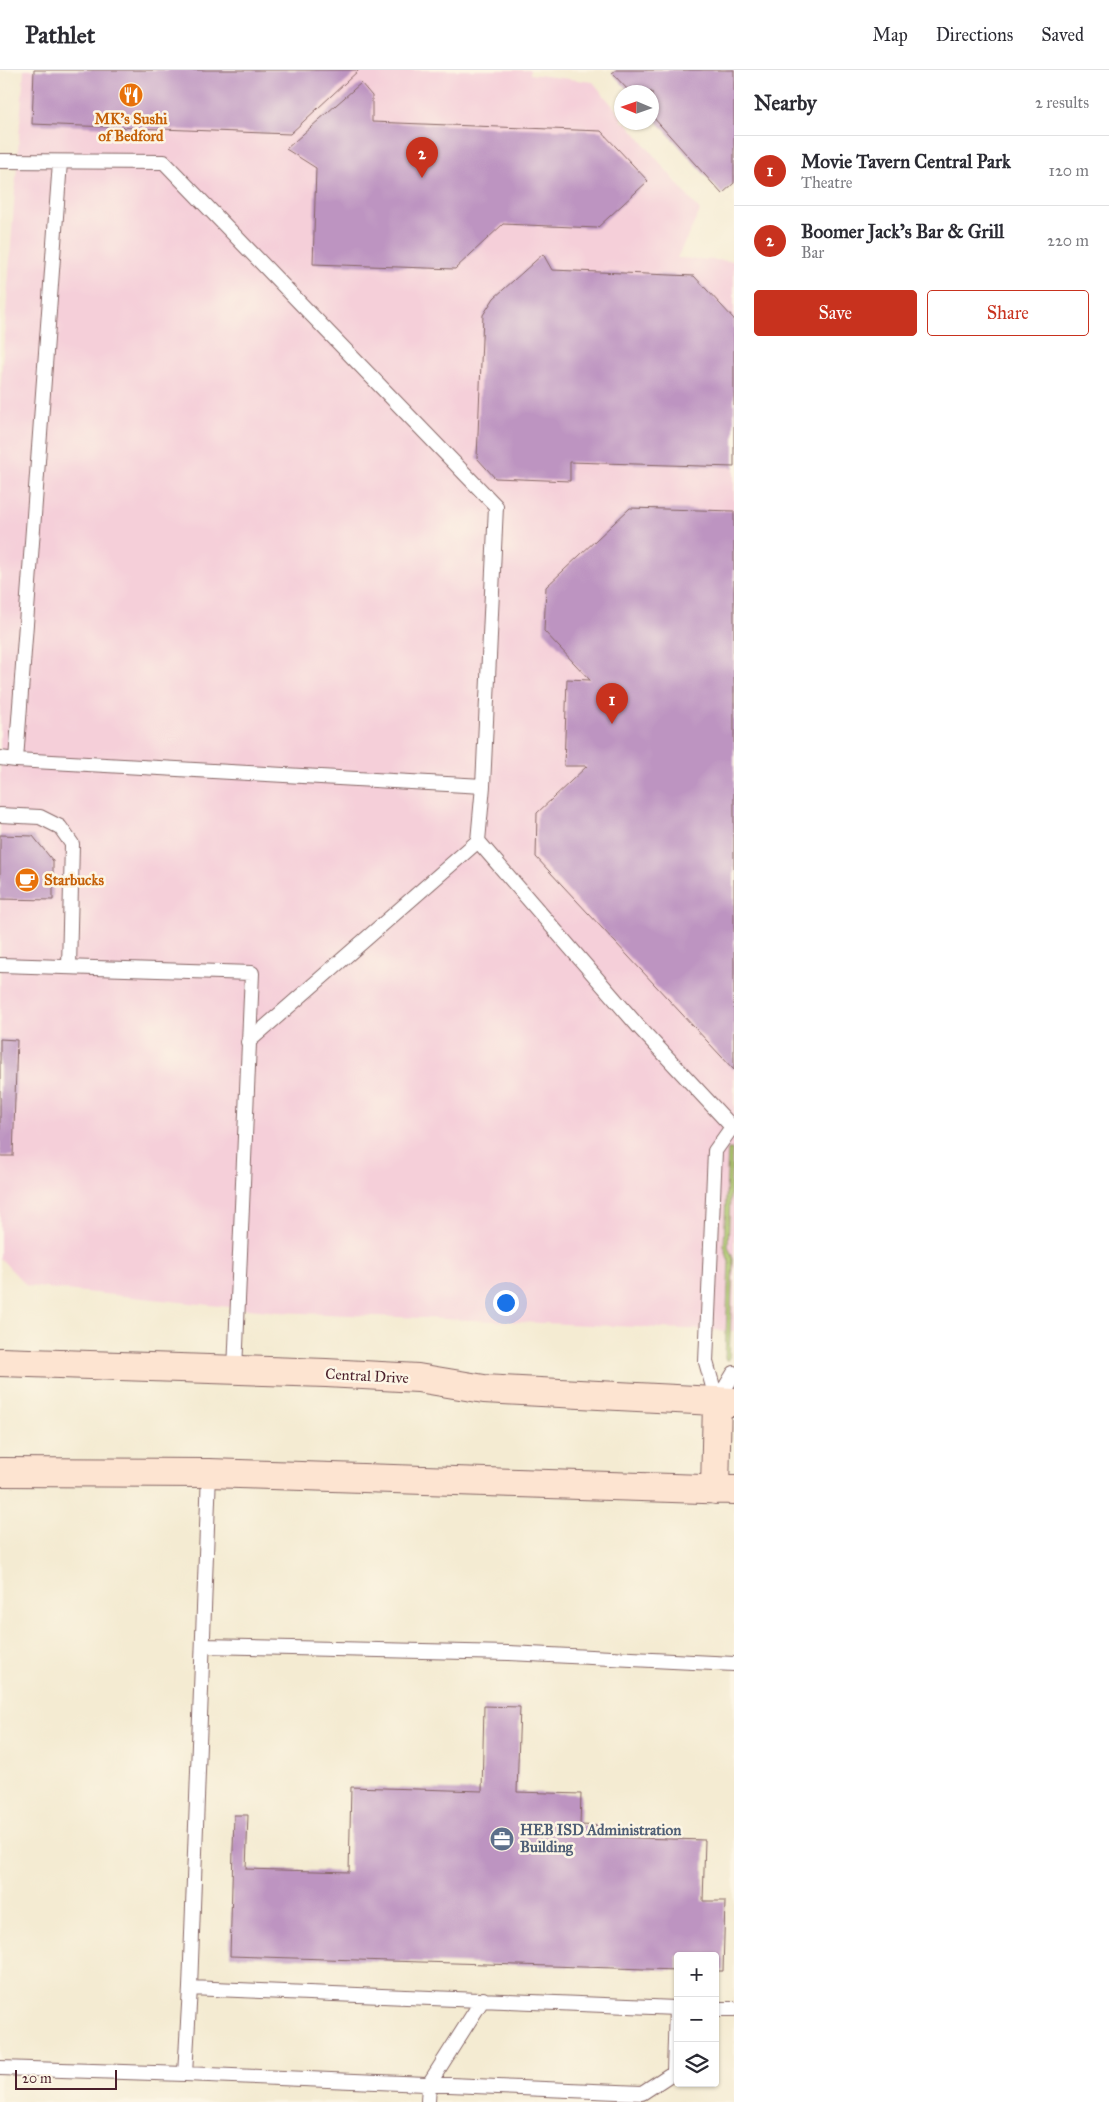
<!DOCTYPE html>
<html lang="en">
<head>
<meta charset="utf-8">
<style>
  :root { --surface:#fff; --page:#f2f2f3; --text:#2b2b33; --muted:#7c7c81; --line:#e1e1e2; --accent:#c8321e }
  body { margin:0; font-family:"IM FELL Great Primer",serif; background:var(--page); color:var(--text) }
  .controls { position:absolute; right:15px; bottom:15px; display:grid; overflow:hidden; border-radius:5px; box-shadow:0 1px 4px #0004 }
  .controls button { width:45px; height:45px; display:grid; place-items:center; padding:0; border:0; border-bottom:1px solid var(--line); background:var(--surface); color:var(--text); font:25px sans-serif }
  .compass { position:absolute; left:614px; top:15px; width:45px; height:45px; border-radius:50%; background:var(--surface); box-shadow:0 1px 4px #0004; rotate:272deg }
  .scale { position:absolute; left:15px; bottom:12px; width:102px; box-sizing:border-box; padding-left:5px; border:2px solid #4a1f2b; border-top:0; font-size:14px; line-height:18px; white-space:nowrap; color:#4a1f2b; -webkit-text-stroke:4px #fcf5e5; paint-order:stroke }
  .you { position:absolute; left:505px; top:1232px; width:18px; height:18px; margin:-12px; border:4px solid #fff; border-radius:50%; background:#1a73e8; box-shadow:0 0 0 8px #1a73e833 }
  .badge { display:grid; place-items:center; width:32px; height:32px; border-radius:50%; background:var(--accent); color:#fff; font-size:16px; font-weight:700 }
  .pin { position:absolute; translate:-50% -41px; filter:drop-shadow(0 1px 2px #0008) }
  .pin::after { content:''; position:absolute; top:26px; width:18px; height:15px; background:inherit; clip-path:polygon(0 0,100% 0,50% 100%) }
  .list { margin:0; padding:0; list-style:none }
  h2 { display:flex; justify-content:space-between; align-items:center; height:65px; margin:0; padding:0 20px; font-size:21px }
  h2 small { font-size:16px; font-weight:400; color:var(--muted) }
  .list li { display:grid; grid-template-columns:32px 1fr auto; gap:15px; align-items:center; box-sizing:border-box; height:70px; padding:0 20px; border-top:1px solid var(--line) }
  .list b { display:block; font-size:19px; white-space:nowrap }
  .list p { margin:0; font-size:16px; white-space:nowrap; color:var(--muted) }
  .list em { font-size:16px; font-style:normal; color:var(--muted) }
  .actions { display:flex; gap:10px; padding:15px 20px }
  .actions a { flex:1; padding:11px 0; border:1px solid var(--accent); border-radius:5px; text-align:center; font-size:18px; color:var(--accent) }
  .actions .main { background:var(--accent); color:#fff }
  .icon { flex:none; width:28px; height:28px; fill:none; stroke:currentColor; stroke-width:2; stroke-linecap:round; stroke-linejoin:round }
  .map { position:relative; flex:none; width:734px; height:2032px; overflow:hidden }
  header { display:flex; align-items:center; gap:30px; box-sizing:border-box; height:70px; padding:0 25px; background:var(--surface); border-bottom:1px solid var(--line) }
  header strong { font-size:24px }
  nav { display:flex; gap:28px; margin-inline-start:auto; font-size:18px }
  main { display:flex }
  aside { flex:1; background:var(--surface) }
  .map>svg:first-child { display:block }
  .built { fill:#f5cfd9 }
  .green { fill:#adc96f; stroke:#7c744d }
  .building { fill:#bd94c1 }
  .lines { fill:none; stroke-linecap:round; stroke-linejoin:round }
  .lane-casing { stroke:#866665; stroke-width:16 }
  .secondary-casing { stroke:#866665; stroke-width:30 }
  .lane { stroke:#fff; stroke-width:14 }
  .secondary { stroke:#fde4d1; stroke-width:28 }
  .labels { text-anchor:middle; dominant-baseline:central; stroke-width:5; stroke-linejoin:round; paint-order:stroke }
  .food-label { font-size:15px; font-weight:bold; fill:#c56008; stroke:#fcf5e5 }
  .street-label { font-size:15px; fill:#4a1f2b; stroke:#fcf5e5 }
  .service-label { font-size:15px; font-weight:bold; fill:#4e5e75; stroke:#fcf5e5; text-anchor:start }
</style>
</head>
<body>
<header>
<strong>Pathlet</strong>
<nav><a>Map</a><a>Directions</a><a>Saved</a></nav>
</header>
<main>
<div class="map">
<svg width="734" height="2032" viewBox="0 0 734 2032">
  <rect width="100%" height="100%" fill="#fcf5e5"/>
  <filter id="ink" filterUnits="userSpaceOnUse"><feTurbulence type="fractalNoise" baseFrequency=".02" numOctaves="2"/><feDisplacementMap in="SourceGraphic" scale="10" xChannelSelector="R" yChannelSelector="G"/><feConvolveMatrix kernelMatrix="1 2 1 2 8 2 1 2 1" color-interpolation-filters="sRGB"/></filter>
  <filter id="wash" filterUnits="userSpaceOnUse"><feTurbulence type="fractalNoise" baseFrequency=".0096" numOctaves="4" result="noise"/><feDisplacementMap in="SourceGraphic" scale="20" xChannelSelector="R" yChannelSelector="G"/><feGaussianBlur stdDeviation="1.12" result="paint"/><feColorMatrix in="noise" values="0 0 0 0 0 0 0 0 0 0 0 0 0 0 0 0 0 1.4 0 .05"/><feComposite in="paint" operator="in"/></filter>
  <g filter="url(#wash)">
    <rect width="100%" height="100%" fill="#f4ebd2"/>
    <!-- built -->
    <path class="built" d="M 24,0 L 530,0 L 530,4 L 593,12 L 621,46 L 622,52 L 627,53 L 700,141 L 677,188 L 734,191 L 734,1261 L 278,1242 L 27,1216 L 0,1188 L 0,323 Z"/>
    <!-- green -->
    <path class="green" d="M 728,1079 L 732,1079 L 728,1176 L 733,1189 L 729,1290 L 725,1289 L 729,1192 L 724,1176 Z"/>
    <g id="blocks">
      <!-- building -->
      <path class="building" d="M 34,0 L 359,0 L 290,64 L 32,54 Z
        M 616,0 L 734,0 L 734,113 L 722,124 L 652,46 L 652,22 L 630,22 L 612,3 Z
        M 361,13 L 372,26 L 372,52 L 601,61 L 648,111 L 597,158 L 503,154 L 455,199 L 313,194 L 316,98 L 286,79 Z
        M 543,184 L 552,200 L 694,206 L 734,249 L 734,397 L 570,392 L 570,411 L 495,408 L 477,388 L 483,245 L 494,228 Z
        M 630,438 L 734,441 L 734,1000 L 536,787 L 537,743 L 587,696 L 564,696 L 567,609 L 590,610 L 544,561 L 546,517 Z
        M 0,765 L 33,766 L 53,791 L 53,830 L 0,829 Z
        M 0,969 L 17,970 L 13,1086 L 0,1086 Z
        M 484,1636 L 520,1637 L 517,1722 L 581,1724 L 580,1755 L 604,1756 L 603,1767 L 705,1770 L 703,1831 L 725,1831 L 723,1901 L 715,1901 L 715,1886 L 678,1886 L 678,1900 L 230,1886 L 234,1745 L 248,1745 L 246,1799 L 349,1802 L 351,1717 L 482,1721 Z"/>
    </g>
  </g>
  <g filter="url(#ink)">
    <use href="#blocks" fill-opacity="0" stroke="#866665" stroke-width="1"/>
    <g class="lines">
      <defs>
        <path id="lane" d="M 0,91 L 164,92 L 496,436 L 483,716 L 478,771 L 638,956 L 734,1059
          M 60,92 L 16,690 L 483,716
          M 0,688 L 16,690
          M 0,745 L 40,747 L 60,757 L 72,774 L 69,897
          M 0,895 L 252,903 L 235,1300
          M 248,972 L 478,771
          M 717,1331 L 706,1292 L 715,1081 L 732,1057
          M 717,1331 L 734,1303
          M 203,1576 L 509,1583 L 734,1594
          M 190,1918 L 676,1938 L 674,2002 L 642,2023 L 185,2004 Z
          M 190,1918 L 209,1403
          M 715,1939 L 734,1939
          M 0,1998 L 185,2004
          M 428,2032 L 429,2014 L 483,1929"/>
        <path id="secondary" d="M 0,1292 L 326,1303 L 418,1308 L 484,1319 L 734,1332
          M 0,1402 L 209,1403 L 734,1420
          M 715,1420 L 717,1331"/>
      </defs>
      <!-- lane casing -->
      <use href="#lane" class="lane-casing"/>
      <!-- secondary casing -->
      <use href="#secondary" class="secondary-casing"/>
      <!-- lane -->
      <use href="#lane" class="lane"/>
      <!-- secondary -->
      <use href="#secondary" class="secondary"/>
    </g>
  </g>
  <!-- icons -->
  <defs>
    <symbol id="restaurant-disc" viewBox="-11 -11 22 22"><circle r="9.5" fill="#e8710a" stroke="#fcf5e5"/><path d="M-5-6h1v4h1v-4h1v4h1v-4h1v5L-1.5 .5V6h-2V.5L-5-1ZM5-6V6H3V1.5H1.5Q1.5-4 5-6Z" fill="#fff"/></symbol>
    <symbol id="cafe-disc" viewBox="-11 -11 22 22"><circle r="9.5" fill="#e8710a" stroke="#fcf5e5"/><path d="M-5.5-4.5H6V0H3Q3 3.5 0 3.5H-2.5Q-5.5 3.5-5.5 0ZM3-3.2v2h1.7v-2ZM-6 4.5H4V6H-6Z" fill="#fff"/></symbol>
    <symbol id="office-disc" viewBox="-11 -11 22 22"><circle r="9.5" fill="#5c6f8a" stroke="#fcf5e5"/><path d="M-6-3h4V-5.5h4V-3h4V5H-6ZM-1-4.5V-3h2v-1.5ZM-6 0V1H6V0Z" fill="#fff"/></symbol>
  </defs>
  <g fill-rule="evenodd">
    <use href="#restaurant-disc" x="117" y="11" width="28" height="28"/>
    <use href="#cafe-disc" x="13" y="796" width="28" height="28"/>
    <use href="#office-disc" x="488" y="1755" width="28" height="28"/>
  </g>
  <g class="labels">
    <!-- food labels -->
    <g class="food-label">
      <text x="131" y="49">MK's Sushi<tspan x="131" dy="17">of Bedford</tspan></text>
      <text x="44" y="810" text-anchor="start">Starbucks</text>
    </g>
    <!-- street labels -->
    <g class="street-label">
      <text transform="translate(367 1306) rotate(3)">Central Drive</text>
    </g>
    <!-- service labels -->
    <g class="service-label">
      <text x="520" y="1760">HEB ISD Administration<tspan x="520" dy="17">Building</tspan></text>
    </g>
  </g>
</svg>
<div class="controls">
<button>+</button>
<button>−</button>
<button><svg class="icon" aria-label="layers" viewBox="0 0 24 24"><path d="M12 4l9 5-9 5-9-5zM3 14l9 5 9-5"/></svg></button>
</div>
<svg class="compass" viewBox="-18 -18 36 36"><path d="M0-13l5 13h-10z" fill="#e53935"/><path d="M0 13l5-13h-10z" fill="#7c7c81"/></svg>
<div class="scale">20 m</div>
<div class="you"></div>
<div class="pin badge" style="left:612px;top:654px">1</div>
<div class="pin badge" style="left:422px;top:108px">2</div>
</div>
<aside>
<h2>Nearby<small>2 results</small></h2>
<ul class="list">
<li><span class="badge">1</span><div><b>Movie Tavern Central Park</b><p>Theatre</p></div><em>120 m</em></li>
<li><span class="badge">2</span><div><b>Boomer Jack's Bar &amp; Grill</b><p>Bar</p></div><em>220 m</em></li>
</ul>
<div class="actions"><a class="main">Save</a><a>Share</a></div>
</aside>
</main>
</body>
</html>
